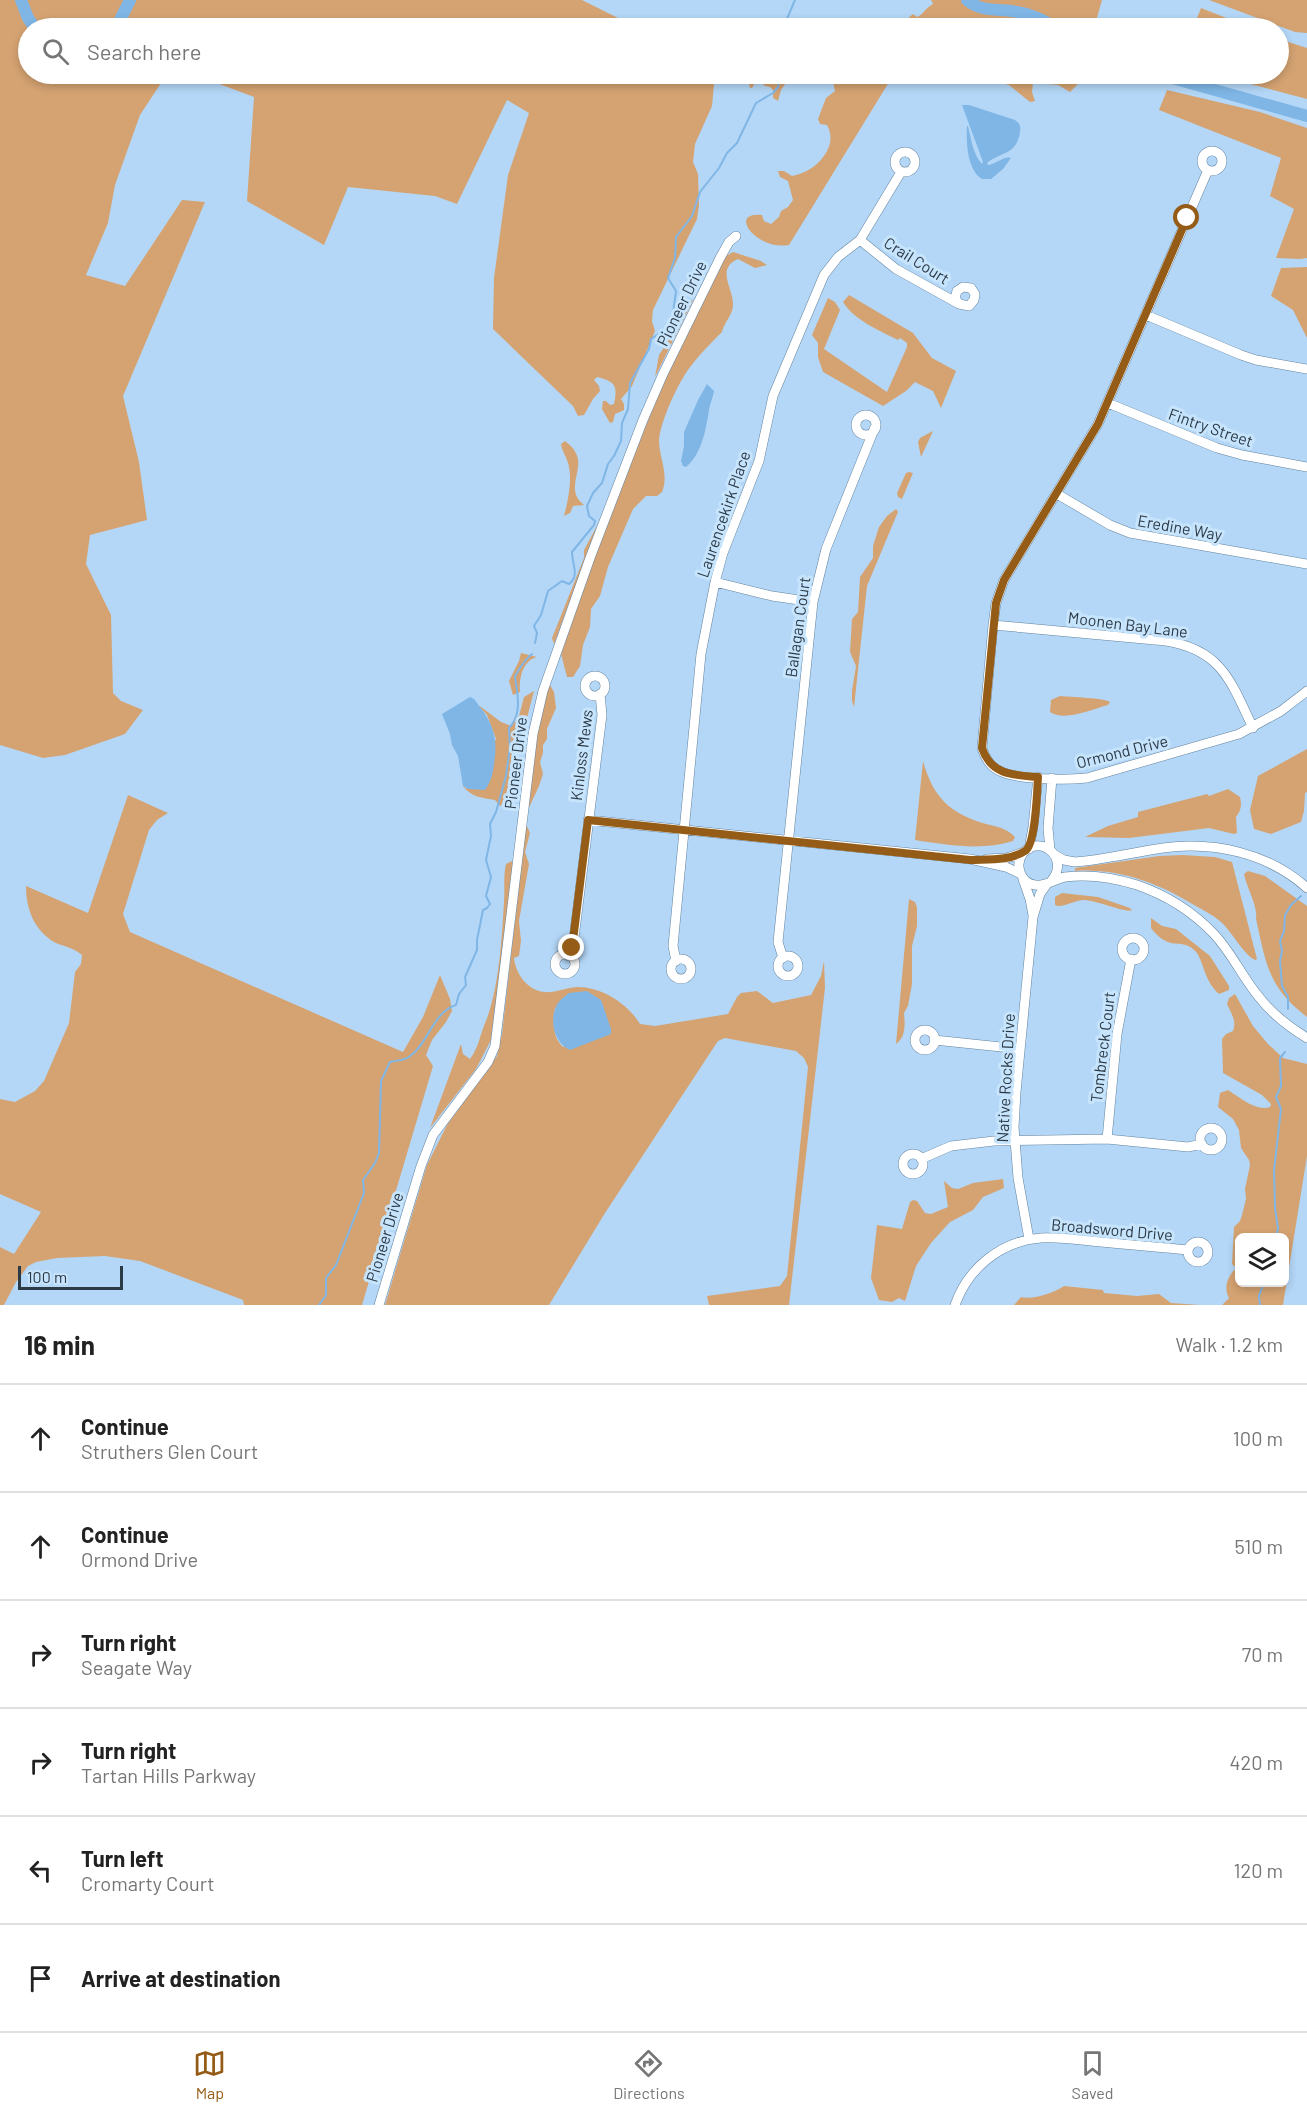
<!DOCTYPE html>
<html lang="en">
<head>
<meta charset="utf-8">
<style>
  :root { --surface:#fff; --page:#f2f2f2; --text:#222; --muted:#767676; --line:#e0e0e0; --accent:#945c17 }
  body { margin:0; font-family:Barlow,sans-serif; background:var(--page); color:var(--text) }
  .controls { position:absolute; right:18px; bottom:18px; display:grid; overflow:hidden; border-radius:9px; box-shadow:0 3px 9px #0003 }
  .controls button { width:54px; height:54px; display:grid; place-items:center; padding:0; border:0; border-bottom:2px solid var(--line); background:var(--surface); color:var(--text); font:30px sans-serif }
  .scale { position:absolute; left:18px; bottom:15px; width:105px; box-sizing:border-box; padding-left:6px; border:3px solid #2c3a46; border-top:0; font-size:16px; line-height:21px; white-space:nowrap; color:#2c3a46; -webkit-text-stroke:4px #c7e4fd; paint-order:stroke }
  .stop { position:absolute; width:18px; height:18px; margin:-14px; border:4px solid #945c17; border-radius:50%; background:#fff }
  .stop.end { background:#945c17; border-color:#fff; box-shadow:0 2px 6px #0008 }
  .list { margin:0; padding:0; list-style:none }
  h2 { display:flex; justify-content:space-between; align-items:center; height:78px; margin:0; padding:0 24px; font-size:26px }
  h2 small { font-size:20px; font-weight:400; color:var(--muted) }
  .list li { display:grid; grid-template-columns:39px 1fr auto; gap:18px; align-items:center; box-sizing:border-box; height:108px; padding:0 24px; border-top:2px solid var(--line) }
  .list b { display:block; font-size:22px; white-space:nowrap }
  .list p { margin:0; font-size:20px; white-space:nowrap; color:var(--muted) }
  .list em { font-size:20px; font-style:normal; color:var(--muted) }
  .icon { flex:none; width:33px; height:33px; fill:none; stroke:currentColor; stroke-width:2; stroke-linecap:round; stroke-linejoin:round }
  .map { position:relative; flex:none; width:1307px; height:1305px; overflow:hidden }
  .search { position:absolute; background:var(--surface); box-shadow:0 3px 9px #0003; left:18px; right:18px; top:18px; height:66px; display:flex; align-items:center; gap:15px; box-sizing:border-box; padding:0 21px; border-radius:33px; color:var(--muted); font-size:22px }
  .sheet { height:726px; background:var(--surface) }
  nav { display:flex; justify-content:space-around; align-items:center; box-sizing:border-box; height:84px; border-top:2px solid var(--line); background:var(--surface); font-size:16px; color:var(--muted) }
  nav a { display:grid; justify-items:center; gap:3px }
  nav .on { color:var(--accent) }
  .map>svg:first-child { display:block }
  .green { fill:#d5a372; fill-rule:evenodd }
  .water { fill:#7fb6e6 }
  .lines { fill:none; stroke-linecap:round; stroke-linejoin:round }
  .stream { stroke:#7fb6e6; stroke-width:2 }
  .river { stroke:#7fb6e6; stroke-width:12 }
  .minor-casing { stroke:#62839f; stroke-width:10 }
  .minor { stroke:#fff; stroke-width:9 }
  .route { stroke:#945c17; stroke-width:8 }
  .labels { text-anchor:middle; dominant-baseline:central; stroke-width:6; stroke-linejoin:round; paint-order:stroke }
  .street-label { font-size:16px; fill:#2c3a46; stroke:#c7e4fd }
</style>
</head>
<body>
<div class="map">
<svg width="1307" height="1305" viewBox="0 0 1307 1305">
  <rect width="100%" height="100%" fill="#b4d7f7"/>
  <!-- green -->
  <path class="green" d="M 0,0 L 582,0 L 638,28 L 28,28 L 28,74 L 167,74 L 140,115 L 115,185 L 108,223 L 86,275 L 125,286 L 182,200 L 205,202 L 123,396 L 139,462 L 147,520 L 90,535 L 86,564 L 111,615 L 113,693 L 121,701 L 143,710 L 125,734 L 65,755 L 43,758 L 0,745 Z
    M 931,0 L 1102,0 L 1094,28 L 897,28 L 913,14 L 917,17 C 923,15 925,8 933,4 Z
    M 1209,0 L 1307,0 L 1307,33 L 1295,32 Z
    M 1201,8 L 1252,28 L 1193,28 Z
    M 1279,39 L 1307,48 L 1307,99 L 1213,74 L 1278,74 Z
    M 201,74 L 715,74 L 712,106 L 695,144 L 693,162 L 698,174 L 699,205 L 697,219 L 653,310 L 652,321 L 655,331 L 632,386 L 621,399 L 624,404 L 624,410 L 615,414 L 613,422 L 610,423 L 602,409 L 603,401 L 606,401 L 610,405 L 614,404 C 618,386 615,381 597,377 L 594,380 L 599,386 L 600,391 L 593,399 L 584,415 L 578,416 L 573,406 L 493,329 L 494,278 L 508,175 L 529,113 L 507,100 L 457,204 L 435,196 L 348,187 L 324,245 L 247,201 L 254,97 L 214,82 Z
    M 741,74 L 763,74 L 766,76 L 776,75 L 781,77 L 787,74 L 792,74 L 781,90 L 778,101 L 773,98 L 773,90 L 770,87 L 765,86 L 757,79 L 752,88 L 750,88 L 748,80 Z
    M 841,74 L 894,74 L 789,245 C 756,251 727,211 762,215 L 764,221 L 771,224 L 779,217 L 781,211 L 788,207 L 793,200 L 788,181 L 780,177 L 778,171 L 784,171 L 792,176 C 814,173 840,148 827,125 L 820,124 L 818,119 L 826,98 L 835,91 L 833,82 Z
    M 962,74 L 1081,74 L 1078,84 L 1070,92 L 1058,85 L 1033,83 L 1032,92 L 1035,101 L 1030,102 L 1009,85 Z
    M 1167,90 L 1260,112 L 1307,128 L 1307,258 L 1300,259 L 1276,258 L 1294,209 L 1270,196 L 1281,158 L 1159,110 Z
    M 733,252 L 761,261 L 767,265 L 755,268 L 738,259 C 715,269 734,289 733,305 C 733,315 724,322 722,332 C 712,342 700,354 691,366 C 679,380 659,424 659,442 C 660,460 669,475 662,492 L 657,496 L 646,496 L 633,509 L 608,567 L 600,596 L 591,609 L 590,627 L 583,645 L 580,666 L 573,677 L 567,677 L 561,654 L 599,543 L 659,393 L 723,261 L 726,256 Z
    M 1307,267 L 1307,338 L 1293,310 L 1271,296 L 1281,268 Z
    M 849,295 L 913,333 L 932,358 L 956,371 L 941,408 L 933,391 L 915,382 L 906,391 L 883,406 L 823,372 L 818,357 L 818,343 L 812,335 L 828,298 L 835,302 L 840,310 L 824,349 L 887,392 L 907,347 L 907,343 L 900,338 L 898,340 C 880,331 854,320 843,302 Z
    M 693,300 L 655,377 L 659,355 L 670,338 L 680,310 L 688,302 Z
    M 933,431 L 921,457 L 918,442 L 920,438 Z
    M 565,441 C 592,461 568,478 577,497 C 578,500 581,502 584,505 L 573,506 L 570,513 L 564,516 C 568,501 572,482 569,467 C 568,459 562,452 561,444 Z
    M 909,472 L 913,473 L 902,499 L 898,497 L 897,493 L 906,473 Z
    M 896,509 L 898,512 L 867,586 L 854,707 L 852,701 L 852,691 L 856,666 L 850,652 L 852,619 L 858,612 L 860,577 L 873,558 L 873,546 L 879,527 L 887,516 Z
    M 598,524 L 554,644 L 552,638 L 584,558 L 584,550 Z
    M 521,653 L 537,657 C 522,661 519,679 520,692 L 513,695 L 509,681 L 519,661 Z
    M 550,685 L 554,692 L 556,708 L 547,729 L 547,739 L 543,745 L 543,753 L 540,762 L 543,774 L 539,786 L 527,812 L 540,714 Z
    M 534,691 L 521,741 L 510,767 L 510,781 L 503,803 L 500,806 L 495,800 C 482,798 471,797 463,786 L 468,789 L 496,739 L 487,715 L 477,704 L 501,722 L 511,726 L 515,717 L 519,716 L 524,697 Z
    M 1060,696 C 1070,697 1105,698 1110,702 L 1108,705 C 1092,709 1065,722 1050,712 L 1051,700 Z
    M 1307,749 L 1307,792 L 1305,793 L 1304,811 L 1301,822 L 1271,834 L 1254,829 L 1250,810 L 1258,776 Z
    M 923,761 C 933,797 949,813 986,824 C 998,827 1006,828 1015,837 L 1013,841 C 982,851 947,845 915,840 Z
    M 1228,789 L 1240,797 C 1242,805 1241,811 1236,817 L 1237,833 L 1234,834 L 1209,828 L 1129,838 L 1085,837 L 1108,826 L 1138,817 L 1138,812 L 1207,794 L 1209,796 Z
    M 128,795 L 168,813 L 157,820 L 149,830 L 123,914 L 130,932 L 403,1052 L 423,1017 L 440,975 L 450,999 L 452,1011 L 446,1022 L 432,1040 L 426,1055 L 433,1066 L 362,1305 L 244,1305 L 243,1300 L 140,1261 L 105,1256 L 57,1258 L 36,1262 L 28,1266 L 16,1282 L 4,1305 L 0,1305 L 0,1247 L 14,1254 L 41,1212 L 0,1194 L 0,1099 L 15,1102 L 35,1091 L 44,1081 L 69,1023 L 75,972 L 81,964 L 82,955 C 74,948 66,947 56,943 C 34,931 26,909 26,886 L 88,913 Z
    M 526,824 L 530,833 L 525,852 L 529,864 L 519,921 L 521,941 L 519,956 L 514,958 C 516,976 530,994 551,992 C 560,991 569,987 578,987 C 602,987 628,1004 640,1024 L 655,1026 L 728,1014 L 737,997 L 741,993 L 757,991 L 773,1003 L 811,995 L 821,976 L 824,961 L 825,988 L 789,1305 L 709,1305 L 707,1296 L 780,1286 L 787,1276 L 808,1067 L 804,1058 L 796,1051 L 725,1038 L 718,1041 L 605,1213 L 549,1305 L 385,1305 L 427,1165 L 447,1125 L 497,1056 L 502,1034 ZM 601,1000 L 607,1020 L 563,1047 C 552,1037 553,1022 555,1008 Z
    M 1182,855 L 1215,857 L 1232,862 L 1257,959 L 1255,960 C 1244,955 1232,932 1221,922 C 1213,915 1203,910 1194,905 C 1158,883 1118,868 1075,871 L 1075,868 L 1159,856 Z
    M 512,861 L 514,864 L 491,1040 L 476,1069 L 430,1128 L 461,1044 L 463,1054 L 470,1059 C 479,1047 480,1034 486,1021 C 499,988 502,937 504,901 C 505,889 503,876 506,864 Z
    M 1248,871 L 1265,876 L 1307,906 L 1307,1017 C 1268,987 1266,964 1256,919 C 1258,906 1247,889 1244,874 Z
    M 1062,893 L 1098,897 L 1130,908 L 1132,911 C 1116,910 1102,902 1085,900 C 1074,900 1068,906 1058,906 L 1055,905 L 1055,897 Z
    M 909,899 L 915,902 L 917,907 L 917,926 L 912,946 L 912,984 L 908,1006 L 904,1013 C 905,1024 906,1037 896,1044 Z
    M 1151,918 L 1162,926 L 1176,929 L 1210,956 L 1229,986 L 1229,990 L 1219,994 C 1202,979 1204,957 1193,949 C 1180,938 1169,952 1151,928 Z
    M 1235,994 L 1253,1026 L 1268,1044 L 1283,1058 L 1307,1064 L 1307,1156 L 1283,1305 L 1222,1305 L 1229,1298 C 1223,1287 1228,1276 1236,1268 L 1232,1264 L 1234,1227 L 1240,1221 L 1242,1215 L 1246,1199 L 1245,1189 L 1250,1165 L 1249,1160 L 1241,1148 L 1239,1130 L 1233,1119 L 1218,1107 L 1220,1093 L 1228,1090 C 1239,1097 1257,1112 1270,1107 L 1271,1104 L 1262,1095 L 1223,1073 L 1222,1039 L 1226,1034 L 1233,1031 C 1237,1021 1231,1013 1227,1004 L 1229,998 ZM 1240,1238 L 1284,1238 L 1284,1282 L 1240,1282 Z
    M 1003,1179 L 1004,1188 L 983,1197 L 973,1210 L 950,1222 L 931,1243 L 916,1266 L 905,1301 L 899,1298 L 892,1302 L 879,1300 L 871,1278 L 877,1225 L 902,1229 L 910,1202 L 913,1200 L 917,1201 L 925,1213 L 931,1214 L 948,1207 L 944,1181 L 952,1188 L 958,1189 L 973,1183 Z
    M 1064,1286 L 1103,1290 L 1104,1293 L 1137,1296 L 1159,1294 L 1171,1303 L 1200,1305 L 1014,1305 L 1021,1297 C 1033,1300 1054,1293 1064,1286 Z"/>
  <!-- water -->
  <path class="water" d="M 962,105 L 969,105 L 1015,120 C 1020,124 1021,126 1020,132 C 1016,156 1002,151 987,163 L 988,165 C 996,164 1005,155 1011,158 L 1003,169 L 991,179 L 982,179 C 967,170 966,142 967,126 L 968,126 C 971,138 973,155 982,164 L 983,162 Z
    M 707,384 L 714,391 C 713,398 710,403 709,410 C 706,429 702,454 686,467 L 683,466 L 681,461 L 684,446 L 684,432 L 698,400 Z
    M 470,697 C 476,699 476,702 480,707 C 494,725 498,741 494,764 C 493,773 491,782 485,790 L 468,789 L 463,786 L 458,756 L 452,745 L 450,734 L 442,714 Z
    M 587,991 L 601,1000 L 611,1029 L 611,1034 L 570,1050 C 555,1044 549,1022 556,1007 C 558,1001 564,997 569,993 Z"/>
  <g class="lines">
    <!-- stream -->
    <path class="stream" d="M 783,28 L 795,0
      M 535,643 L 537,633 L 534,626 L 541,615 L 548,591 L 562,581 L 569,584 C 580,576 572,564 572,552 L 594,525 L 595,521 L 589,516 L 587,506 L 593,493 L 602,483 L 608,464 L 614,456 L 621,441 L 622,423 L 628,409 L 630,383 L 649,349 L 651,339 L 666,329 L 672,321 L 676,291 L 668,278 L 675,258 L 676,237 L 692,216 L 700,192 L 719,168 L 727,153 L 737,143 L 756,103 L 773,93 L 778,87 L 780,77
      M 1288,1009 L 1288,997 L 1282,986 L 1280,961 L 1282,951 L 1280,941 L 1284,931 L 1285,915 L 1291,905 L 1301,896
      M 1276,1238 L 1278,1228 L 1275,1208 L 1274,1170 L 1281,1109 L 1276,1097 L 1281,1086 L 1280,1058 L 1285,1052
      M 319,1305 L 326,1295 L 326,1278 L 336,1265 L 364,1193 L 363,1180 L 375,1163 L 379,1153 L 381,1081 L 390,1062 C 397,1060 403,1061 409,1057 C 428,1044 433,1012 456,1005 L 459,994 L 466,985 L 465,977 L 477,950 L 477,940 L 483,910 L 487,908 L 490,904 L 486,896 L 491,877 L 486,860 L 491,836 L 490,824 L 496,812 L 506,776 L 510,747 L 509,728 C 523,714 517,693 515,676 C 520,668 524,660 532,654
      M 1260,1305 L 1259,1296 L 1264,1282"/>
    <!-- river -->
    <path class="river" d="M 21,0 L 28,18 L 35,28
      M 967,0 C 982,13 999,8 1017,12 C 1032,14 1044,21 1057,28
      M 116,28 L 130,0
      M 1158,74 L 1307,116"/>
    <defs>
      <path id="minor" d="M1202 161a10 10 0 1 1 20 0a10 10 0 1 1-20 0Z
        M895 162a10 10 0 1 1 20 0a10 10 0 1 1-20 0Z
        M 1208,170 L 1098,424 L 1004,580 L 996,603 L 993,625 L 982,748 C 985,758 991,768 1002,772 C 1020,780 1067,780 1087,778 L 1239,734 L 1281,711 L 1307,691
        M 860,240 L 896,269 L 959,304 L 969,306 L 974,300 L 975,294 L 971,288 L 963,287 L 957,291 L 955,298 L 959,304
        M 1146,315 L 1241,355 L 1256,360 L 1307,369
        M 1108,403 L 1217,448 L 1242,455 L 1307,467
        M856 425a10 10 0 1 1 20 0a10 10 0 1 1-20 0Z
        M 1057,494 L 1110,525 L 1130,533 L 1307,564
        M 715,582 L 772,596 L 813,602
        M 993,625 L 1166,641 C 1222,650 1231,682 1253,728
        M585 686a10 10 0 1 1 20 0a10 10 0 1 1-20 0Z
        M 588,820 L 970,859 L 1006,867 L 1021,874
        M 1029,849 L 1033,827 L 1038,777
        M 1050,850 L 1048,828 L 1052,778
        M 1055,855 L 1064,860 L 1075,862 C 1105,860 1134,852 1163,848 C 1214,841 1268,853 1307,888
        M 987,859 L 1007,858 L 1024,852
        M 1023,879 L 1030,899 L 1033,915
        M 1052,880 C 1070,858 1040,833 1023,853 C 1014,865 1021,883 1035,885 C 1045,887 1055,879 1065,877 C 1089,874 1115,878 1137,885 C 1166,895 1193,912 1214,934 C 1232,953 1242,977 1259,997 C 1272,1014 1289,1027 1307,1038
        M1122 949a11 11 0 1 1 22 0a11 11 0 1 1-22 0Z
        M555 964a10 10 0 1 1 20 0a10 10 0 1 1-20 0Z
        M 569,956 L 574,938 L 602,715 L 600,694
        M778 966a10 10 0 1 1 20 0a10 10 0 1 1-20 0Z
        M 783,958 L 778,942 L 813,602 L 826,549 L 875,427
        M671 969a10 10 0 1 1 20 0a10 10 0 1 1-20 0Z
        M 676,961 L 673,946 L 701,654 L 715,582 L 723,553 L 759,461 L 773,396 L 824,275 L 838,257 L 860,240 L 901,172
        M915 1040a10 10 0 1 1 20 0a10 10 0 1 1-20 0Z
        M 934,1040 L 1020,1049
        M1200 1139a11 11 0 1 1 22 0a11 11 0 1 1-22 0Z
        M 1107,1139 L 1117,1034 L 1131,959
        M903 1164a10 10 0 1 1 20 0a10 10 0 1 1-20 0Z
        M 921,1159 L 951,1146 L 994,1141 L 1107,1139 L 1188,1147 L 1202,1144
        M 1029,1239 L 1018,1178 L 1014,1127 L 1016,1092 L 1033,917 L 1040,894 L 1047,884
        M1188 1252a10 10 0 1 1 20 0a10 10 0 1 1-20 0Z
        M 379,1305 L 421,1166 L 433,1135 L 488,1062 L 495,1046 L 533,734 L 543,691 L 590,558 L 643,420 L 663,374 L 720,258 L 729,242 L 736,236
        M 955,1305 C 968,1268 1001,1241 1041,1238 C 1060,1237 1081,1240 1101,1242 C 1130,1245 1159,1247 1188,1250"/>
    </defs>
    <!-- minor casing -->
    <use href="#minor" class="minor-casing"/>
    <!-- minor -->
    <use href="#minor" class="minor"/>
  </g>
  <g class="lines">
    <!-- route -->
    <path class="route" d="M 572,948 L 588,820 L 970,860 C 987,859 1010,861 1025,851 C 1036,844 1037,791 1038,777 C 1013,775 991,775 982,748 L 996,603 L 1004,580 L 1098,424 L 1187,218"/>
  </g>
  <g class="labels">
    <!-- street labels -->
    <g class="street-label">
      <text transform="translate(917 260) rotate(32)">Crail Court</text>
      <text transform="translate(681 303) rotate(-64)">Pioneer Drive</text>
      <text transform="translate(1211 427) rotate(19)">Fintry Street</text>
      <text transform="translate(723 514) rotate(-71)">Laurencekirk Place</text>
      <text transform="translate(1180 527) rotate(10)">Eredine Way</text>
      <text transform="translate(1128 624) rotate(7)">Moonen Bay Lane</text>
      <text transform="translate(797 627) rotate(-82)">Ballagan Court</text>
      <text transform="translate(1122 751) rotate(-14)">Ormond Drive</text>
      <text transform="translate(581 755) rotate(-83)">Kinloss Mews</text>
      <text transform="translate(515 763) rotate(-83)">Pioneer Drive</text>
      <text transform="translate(1102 1047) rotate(-83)">Tombreck Court</text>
      <text transform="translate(1005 1078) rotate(-87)">Native Rocks Drive</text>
      <text transform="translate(1112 1229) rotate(5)">Broadsword Drive</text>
      <text transform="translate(384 1237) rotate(-73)">Pioneer Drive</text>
    </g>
  </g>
</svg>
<div class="controls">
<button><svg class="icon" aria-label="layers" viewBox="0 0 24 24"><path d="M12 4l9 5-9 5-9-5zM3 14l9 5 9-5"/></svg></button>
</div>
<div class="scale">100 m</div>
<div class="stop" style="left:1187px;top:218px"></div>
<div class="stop end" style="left:572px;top:948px"></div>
<div class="search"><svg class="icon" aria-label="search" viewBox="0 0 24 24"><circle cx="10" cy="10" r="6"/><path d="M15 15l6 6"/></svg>Search here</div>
</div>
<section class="sheet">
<h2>16 min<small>Walk · 1.2 km</small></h2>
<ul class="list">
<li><svg class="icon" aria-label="ahead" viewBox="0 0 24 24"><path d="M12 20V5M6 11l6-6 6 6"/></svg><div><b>Continue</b><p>Struthers Glen Court</p></div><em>100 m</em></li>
<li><svg class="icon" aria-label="ahead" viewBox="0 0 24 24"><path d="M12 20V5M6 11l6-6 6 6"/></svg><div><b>Continue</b><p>Ormond Drive</p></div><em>510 m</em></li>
<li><svg class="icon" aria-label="right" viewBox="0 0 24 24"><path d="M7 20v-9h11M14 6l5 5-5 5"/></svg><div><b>Turn right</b><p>Seagate Way</p></div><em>70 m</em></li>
<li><svg class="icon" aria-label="right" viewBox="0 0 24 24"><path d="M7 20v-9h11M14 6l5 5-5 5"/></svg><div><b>Turn right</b><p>Tartan Hills Parkway</p></div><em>420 m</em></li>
<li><svg class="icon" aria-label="left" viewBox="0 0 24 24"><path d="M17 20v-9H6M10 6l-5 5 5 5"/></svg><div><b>Turn left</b><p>Cromarty Court</p></div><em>120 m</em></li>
<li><svg class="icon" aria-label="arrive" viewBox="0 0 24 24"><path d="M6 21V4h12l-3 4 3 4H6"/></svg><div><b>Arrive at destination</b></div></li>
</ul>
</section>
<nav>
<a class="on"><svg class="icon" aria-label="map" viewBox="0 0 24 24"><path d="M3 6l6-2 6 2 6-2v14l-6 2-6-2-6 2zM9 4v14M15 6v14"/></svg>Map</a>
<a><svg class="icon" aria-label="directions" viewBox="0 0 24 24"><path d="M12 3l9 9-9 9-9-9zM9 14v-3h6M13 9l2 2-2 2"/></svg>Directions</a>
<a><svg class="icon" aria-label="saved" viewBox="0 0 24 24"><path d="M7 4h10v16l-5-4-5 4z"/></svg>Saved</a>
</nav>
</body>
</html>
